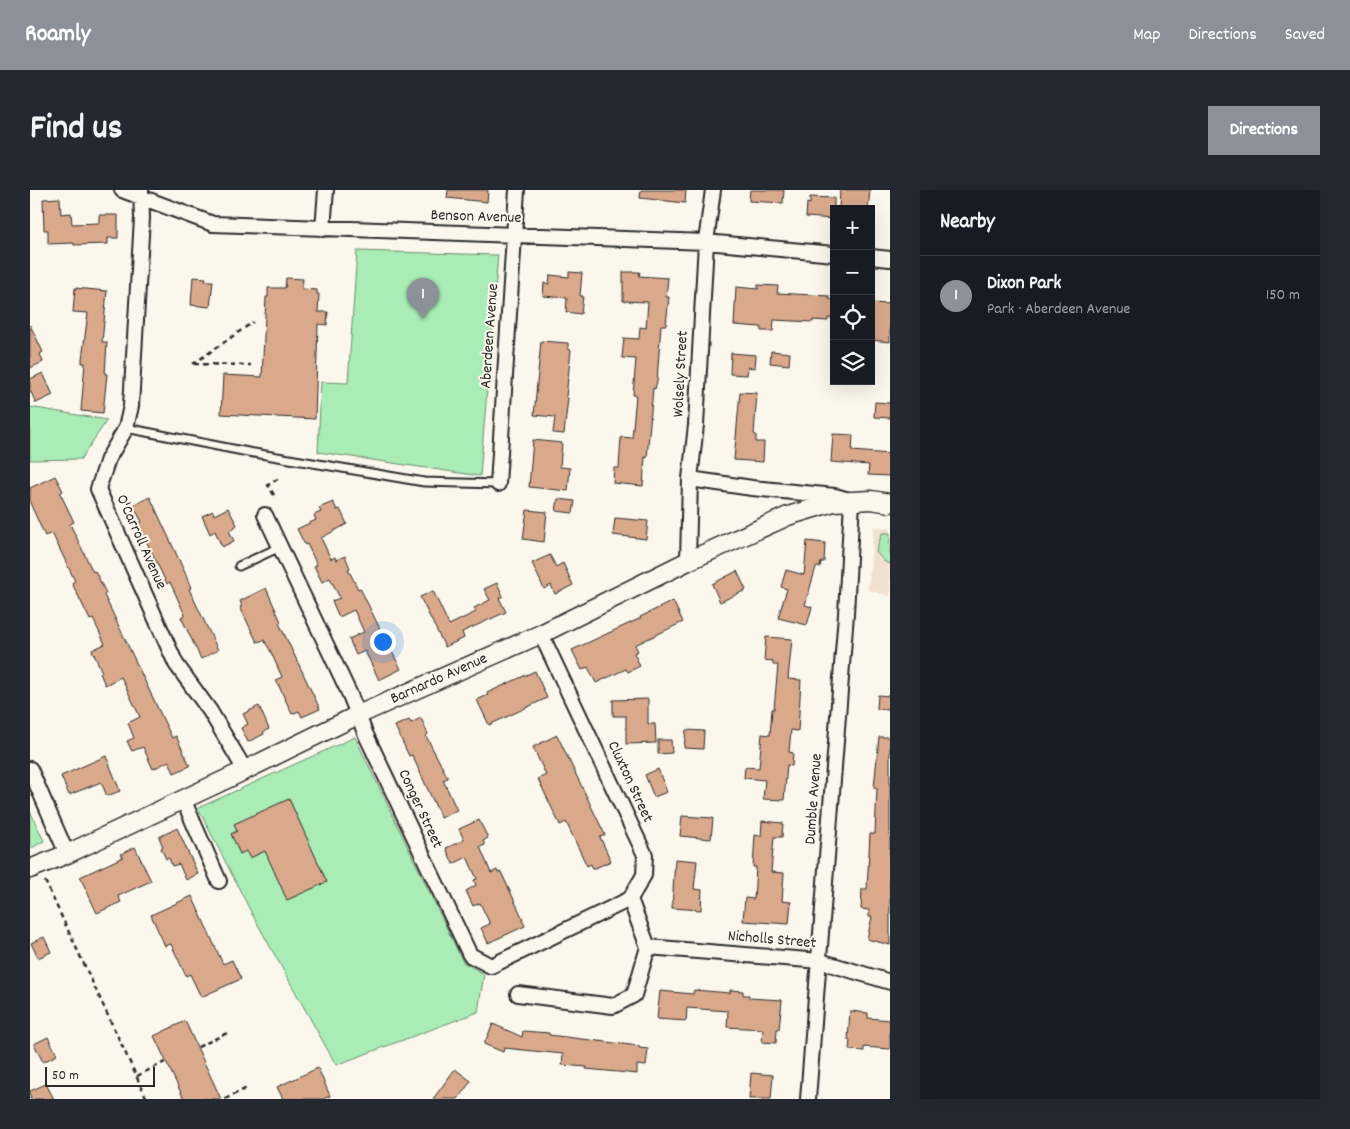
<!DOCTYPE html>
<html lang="en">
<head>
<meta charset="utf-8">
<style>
  :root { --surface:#171b24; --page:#242831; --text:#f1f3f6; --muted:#9ea1a6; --line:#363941; --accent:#8c9099 }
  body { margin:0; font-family:Dekko,sans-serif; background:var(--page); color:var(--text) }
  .controls { position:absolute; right:15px; top:15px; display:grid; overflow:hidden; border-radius:0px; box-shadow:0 5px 20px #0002 }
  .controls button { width:45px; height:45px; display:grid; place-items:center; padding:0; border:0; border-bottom:1px solid var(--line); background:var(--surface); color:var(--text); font:25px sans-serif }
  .scale { position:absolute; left:15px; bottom:12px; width:110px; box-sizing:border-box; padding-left:5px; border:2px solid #2b2b2b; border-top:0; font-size:14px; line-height:18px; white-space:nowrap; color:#2b2b2b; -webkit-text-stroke:4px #fbf7ec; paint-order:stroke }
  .you { position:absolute; left:352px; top:451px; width:18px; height:18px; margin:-12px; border:4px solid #fff; border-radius:50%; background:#1a73e8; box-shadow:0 0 0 8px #1a73e833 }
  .badge { display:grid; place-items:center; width:32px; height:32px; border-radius:50%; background:var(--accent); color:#fff; font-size:16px; font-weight:700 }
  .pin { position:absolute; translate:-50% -41px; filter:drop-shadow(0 1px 2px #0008) }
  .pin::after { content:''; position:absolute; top:26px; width:18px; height:15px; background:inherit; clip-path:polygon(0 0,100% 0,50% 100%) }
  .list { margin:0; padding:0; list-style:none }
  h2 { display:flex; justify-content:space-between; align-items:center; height:65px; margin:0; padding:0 20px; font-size:21px }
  h2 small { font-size:16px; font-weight:400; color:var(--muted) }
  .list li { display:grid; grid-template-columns:32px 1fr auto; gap:15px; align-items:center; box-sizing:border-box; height:80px; padding:0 20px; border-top:1px solid var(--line) }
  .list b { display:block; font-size:19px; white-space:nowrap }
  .list p { margin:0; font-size:16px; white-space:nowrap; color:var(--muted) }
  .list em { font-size:16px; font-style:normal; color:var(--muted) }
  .icon { flex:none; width:28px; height:28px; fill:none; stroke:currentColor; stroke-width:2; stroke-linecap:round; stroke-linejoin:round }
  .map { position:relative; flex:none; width:860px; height:909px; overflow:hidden; border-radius:0px }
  header { display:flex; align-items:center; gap:30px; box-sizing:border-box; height:70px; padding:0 25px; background:var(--accent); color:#fff }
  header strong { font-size:24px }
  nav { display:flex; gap:28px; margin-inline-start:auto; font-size:18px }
  .intro { display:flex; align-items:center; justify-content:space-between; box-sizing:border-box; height:120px; padding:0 30px }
  h1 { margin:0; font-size:35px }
  .button { padding:12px 22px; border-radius:0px; background:var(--accent); color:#fff; font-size:18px; font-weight:700 }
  main { display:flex; gap:30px; padding:0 30px }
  aside { flex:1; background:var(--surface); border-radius:0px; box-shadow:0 5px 20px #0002 }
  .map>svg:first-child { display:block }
  .built { fill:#f1e0cf }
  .green { fill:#a9ecb5; stroke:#6a8c70 }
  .building { fill:#daa98c; stroke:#2b2b2b }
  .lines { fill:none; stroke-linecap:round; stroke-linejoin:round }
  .service-casing { stroke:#2b2b2b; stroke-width:11 }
  .minor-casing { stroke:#2b2b2b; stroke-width:18 }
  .tertiary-casing { stroke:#2b2b2b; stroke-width:21 }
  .path { stroke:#2b2b2b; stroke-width:2.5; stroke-dasharray:5 4; stroke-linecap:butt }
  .service { stroke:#fbf7ec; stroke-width:7 }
  .minor { stroke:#fbf7ec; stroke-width:14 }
  .tertiary { stroke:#fbf7ec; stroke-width:18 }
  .labels { text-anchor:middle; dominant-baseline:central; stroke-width:4; stroke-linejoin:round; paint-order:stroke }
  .street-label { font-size:16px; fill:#2b2b2b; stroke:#fbf7ec }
</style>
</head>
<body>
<header>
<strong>Roamly</strong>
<nav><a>Map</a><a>Directions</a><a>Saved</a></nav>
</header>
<div class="intro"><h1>Find us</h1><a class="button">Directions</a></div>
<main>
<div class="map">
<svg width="860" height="909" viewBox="0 0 860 909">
  <rect width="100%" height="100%" fill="#fbf7ec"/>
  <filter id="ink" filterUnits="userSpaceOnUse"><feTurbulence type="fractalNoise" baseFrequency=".02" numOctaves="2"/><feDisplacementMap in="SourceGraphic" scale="10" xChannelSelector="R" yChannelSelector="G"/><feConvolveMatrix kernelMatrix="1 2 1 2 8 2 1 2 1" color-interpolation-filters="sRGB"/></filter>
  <g filter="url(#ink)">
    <!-- built -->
    <path class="built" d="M 844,337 L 860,338 L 860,406 L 838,400 Z"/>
    <!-- green -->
    <path class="green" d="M 327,61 L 468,65 L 450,286 L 288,262 L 291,192 L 318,193 Z
      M 0,217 L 77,230 L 51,269 L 0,270 Z
      M 852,343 L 860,343 L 860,374 L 855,372 L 846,362 Z
      M 325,547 L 433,772 L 454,784 L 448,822 L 306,875 L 222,724 L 168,618 Z
      M 0,621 L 14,651 L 0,659 Z"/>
    <!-- building -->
    <path class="building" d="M 418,0 L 458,0 L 457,12 L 417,8 Z
      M 611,0 L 656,0 L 655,13 L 610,8 Z
      M 720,0 L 754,0 L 753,13 L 719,11 Z
      M 810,0 L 840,0 L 838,19 L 809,19 Z
      M 780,7 L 804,8 L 804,29 L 776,27 L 777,13 L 780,14 Z
      M 30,8 L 31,24 L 41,23 L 42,34 L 69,33 L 69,25 L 88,25 L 88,48 L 78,48 L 78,54 L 44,55 L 44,53 L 18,54 L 18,40 L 14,40 L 13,9 Z
      M 539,82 L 552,83 L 550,106 L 553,106 L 551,124 L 536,122 L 537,108 L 513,106 L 514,93 L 519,94 L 520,85 L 539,87 Z
      M 593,82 L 610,82 L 609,86 L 638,88 L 636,107 L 639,107 L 636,135 L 631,135 L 627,191 L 625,199 L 623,198 L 617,268 L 615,267 L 613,296 L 583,293 L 584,278 L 589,278 L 591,247 L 602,248 L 606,205 L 603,205 L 606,169 L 592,168 L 594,148 L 609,149 L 610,137 L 616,138 L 618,112 L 593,111 Z
      M 163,87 L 176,88 L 175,91 L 183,91 L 180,117 L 161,115 Z
      M 256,88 L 273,89 L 272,99 L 287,100 L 287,104 L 289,104 L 288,122 L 298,122 L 297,135 L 288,134 L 285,229 L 191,224 L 193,185 L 232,187 L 236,107 L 238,107 L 238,98 L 255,98 Z
      M 728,95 L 748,96 L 747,103 L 799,106 L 799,109 L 804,110 L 804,128 L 798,128 L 798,131 L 783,130 L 783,132 L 744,130 L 743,141 L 731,141 L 731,137 L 704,135 L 706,97 L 728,99 Z
      M 45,98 L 77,101 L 72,152 L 77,152 L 75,184 L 77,184 L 73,223 L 51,221 L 55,173 L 52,173 L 52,169 L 58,123 L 43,122 Z
      M 841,113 L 860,114 L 860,152 L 841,150 Z
      M 0,135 L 13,162 L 10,164 L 13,172 L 0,178 Z
      M 511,151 L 538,153 L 538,159 L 541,160 L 536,207 L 538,208 L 534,244 L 523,243 L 525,227 L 504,225 Z
      M 741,161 L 760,163 L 759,175 L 740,173 Z
      M 701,163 L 726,165 L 725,178 L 718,177 L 717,185 L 700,184 Z
      M 13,183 L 23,205 L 6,213 L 0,200 L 0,189 Z
      M 710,202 L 727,203 L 724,244 L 726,245 L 726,252 L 734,252 L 733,272 L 704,270 Z
      M 845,212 L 860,213 L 860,228 L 844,227 Z
      M 803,244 L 823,245 L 822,261 L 860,264 L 860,286 L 838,285 L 839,275 L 801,272 Z
      M 503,250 L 532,253 L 530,277 L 540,278 L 538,301 L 499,297 Z
      M 25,286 L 33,301 L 30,303 L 44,332 L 40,334 L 63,382 L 65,381 L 76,403 L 74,405 L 142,548 L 146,546 L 160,576 L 144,583 L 139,571 L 123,579 L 113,557 L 102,561 L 97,551 L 104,548 L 98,533 L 110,527 L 91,487 L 75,495 L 70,483 L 72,482 L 62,460 L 75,454 L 63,429 L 60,430 L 42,393 L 45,391 L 22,343 L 15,346 L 0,313 L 0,298 Z
      M 120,307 L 156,385 L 161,398 L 159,399 L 188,460 L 171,469 L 151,427 L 155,425 L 140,392 L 137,394 L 108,334 L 112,332 L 103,315 Z
      M 528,309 L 545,311 L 543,323 L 526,321 Z
      M 303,312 L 307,320 L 310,319 L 317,334 L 291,348 L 301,369 L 305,367 L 306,370 L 315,366 L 320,378 L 318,379 L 328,399 L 330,398 L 350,439 L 348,440 L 359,463 L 362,462 L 371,479 L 349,490 L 335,461 L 326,465 L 319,449 L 334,442 L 324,420 L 309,427 L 302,411 L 310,408 L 300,388 L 292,392 L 284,376 L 287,375 L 277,354 L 275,355 L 267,339 L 286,330 L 284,325 L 291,322 L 289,318 Z
      M 198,318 L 207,335 L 199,341 L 204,351 L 192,357 L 185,341 L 180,344 L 172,326 L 183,321 L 184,325 Z
      M 497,320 L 517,322 L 514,352 L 493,349 Z
      M 585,328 L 618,331 L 616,349 L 583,345 Z
      M 777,351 L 795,353 L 794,372 L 791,372 L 790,377 L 786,377 L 775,415 L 782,417 L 777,435 L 748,428 L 757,399 L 751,397 L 756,380 L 774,385 Z
      M 520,365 L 526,377 L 533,373 L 543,395 L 525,404 L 521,395 L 514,399 L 502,373 Z
      M 707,381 L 716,400 L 690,412 L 682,394 Z
      M 467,393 L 473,406 L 469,408 L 476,422 L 432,442 L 434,448 L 415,457 L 390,407 L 403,401 L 419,435 L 446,422 L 444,418 L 460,410 L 454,399 Z
      M 236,398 L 251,432 L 249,433 L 290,519 L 272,527 L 269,521 L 262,524 L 246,490 L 252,487 L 240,460 L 234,450 L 227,452 L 210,417 L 212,416 L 210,411 Z
      M 643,411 L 653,432 L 605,455 L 608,461 L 604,463 L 610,476 L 598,482 L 596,479 L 566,493 L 558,477 L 552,480 L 542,460 L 611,428 L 610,427 Z
      M 736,447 L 762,449 L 758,489 L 771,490 L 768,541 L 761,540 L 759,562 L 763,563 L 762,576 L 757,575 L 754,610 L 733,609 L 735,590 L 714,588 L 715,577 L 729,578 L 732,544 L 740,545 L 742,519 L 744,519 L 748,475 L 743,475 L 743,471 L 734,470 Z
      M 505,481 L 517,508 L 459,535 L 447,510 L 458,505 L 457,503 Z
      M 848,505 L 860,506 L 860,520 L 847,519 Z
      M 618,509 L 618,534 L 625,534 L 626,553 L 596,554 L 596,526 L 583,526 L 583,510 Z
      M 229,516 L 239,539 L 233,542 L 234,544 L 218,552 L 211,538 L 218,534 L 213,524 Z
      M 391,528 L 398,544 L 396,546 L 418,588 L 413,590 L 427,620 L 411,628 L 382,565 L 379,566 L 365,536 L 379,530 L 381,533 Z
      M 656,540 L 674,541 L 673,559 L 654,558 Z
      M 527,545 L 575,645 L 570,647 L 581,671 L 563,679 L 561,674 L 557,676 L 536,632 L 530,635 L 508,589 L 516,585 L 503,557 Z
      M 849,547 L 860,547 L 860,755 L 837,749 L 842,727 L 839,727 L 839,720 L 831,719 L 832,699 L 837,699 L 840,644 L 845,644 L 847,598 L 844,598 Z
      M 628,550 L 641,550 L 642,563 L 628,564 Z
      M 76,566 L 90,601 L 77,606 L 71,592 L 39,605 L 31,586 Z
      M 628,579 L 637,602 L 624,607 L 615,585 Z
      M 259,609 L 297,692 L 257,710 L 235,661 L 220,668 L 216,661 L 210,664 L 201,644 L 207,641 L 204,634 Z
      M 652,626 L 683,628 L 681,649 L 650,646 Z
      M 449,630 L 458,648 L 453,651 L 455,655 L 450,657 L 461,683 L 467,680 L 468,683 L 471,682 L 493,729 L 492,730 L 495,736 L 458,753 L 451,738 L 460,734 L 450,713 L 443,716 L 436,701 L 446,695 L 444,690 L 447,689 L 437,667 L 423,674 L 416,658 L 434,650 L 429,639 Z
      M 732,631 L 753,633 L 752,647 L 744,647 L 741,682 L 754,683 L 752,711 L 761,712 L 759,734 L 713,731 L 715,708 L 724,709 L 726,677 L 723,677 L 725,645 L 731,646 Z
      M 147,638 L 168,684 L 156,690 L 149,674 L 142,676 L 139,668 L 136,669 L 131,658 L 133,657 L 129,647 Z
      M 105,657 L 121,691 L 88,706 L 91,712 L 67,723 L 50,687 L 91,668 L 93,667 L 91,664 Z
      M 645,669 L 667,671 L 664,699 L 672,700 L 671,720 L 642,718 Z
      M 162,706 L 193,774 L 202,770 L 211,789 L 171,807 L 160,784 L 156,786 L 141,754 L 135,756 L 121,725 Z
      M 14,747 L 21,762 L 8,768 L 1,753 Z
      M 664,800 L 700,803 L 700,800 L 713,801 L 713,805 L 719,805 L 719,808 L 752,810 L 749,839 L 747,839 L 746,853 L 732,852 L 733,839 L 697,837 L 698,821 L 657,818 L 656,831 L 627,829 L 630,801 L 663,804 Z
      M 820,821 L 838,823 L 838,828 L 860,830 L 860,859 L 834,857 L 834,861 L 819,860 L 820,850 L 818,850 Z
      M 155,831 L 191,909 L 154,909 L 124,846 Z
      M 463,834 L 492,847 L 493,841 L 519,843 L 519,845 L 609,856 L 609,858 L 618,859 L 616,876 L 607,875 L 607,884 L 588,882 L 556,879 L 557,877 L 532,875 L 533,864 L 474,858 L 473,862 L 454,854 Z
      M 18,847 L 27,865 L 13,872 L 4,854 Z
      M 288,878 L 300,906 L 293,909 L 253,909 L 247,897 Z
      M 425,879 L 441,891 L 428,909 L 403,909 Z
      M 721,883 L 743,885 L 741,909 L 719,909 Z
      M 16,894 L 24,909 L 0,909 L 0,901 Z"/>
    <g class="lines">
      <defs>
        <path id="service" d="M 96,238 L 218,262 L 394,292 L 468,294
          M 209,376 L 250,357"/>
        <path id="minor" d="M 92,0 L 183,34 L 676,52 L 804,64
          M 111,0 L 112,28 L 101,216 L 96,238 L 78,269 L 68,299 L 146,474 L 180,521 L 215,580
          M 293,39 L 296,0
          M 841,67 L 860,69
          M 660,289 L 722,298 L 805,306 L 822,311 L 816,424 L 778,909
          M 468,294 L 487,0
          M 235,325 L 320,505 L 336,545 L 440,765 L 461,776 L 600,709
          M 658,371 L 660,289 L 666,235 L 676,52 L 683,0
          M 511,444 L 615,665 L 614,685 L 600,709
          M 0,579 L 37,664
          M 153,609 L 189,691
          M 600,709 L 618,757
          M 618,757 L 790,771 L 860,792
          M 488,804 L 583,816 L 604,805 L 618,757"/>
        <path id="tertiary" d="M 0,679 L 37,664 L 201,587 L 328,525 L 511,444 L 658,371 L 758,326 L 804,312 L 841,310 L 860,313"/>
      </defs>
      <!-- service casing -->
      <use href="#service" class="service-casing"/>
      <!-- minor casing -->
      <use href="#minor" class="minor-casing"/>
      <!-- tertiary casing -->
      <use href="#tertiary" class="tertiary-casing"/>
      <!-- path -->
      <path class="path" d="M 163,174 L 223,132
        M 164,174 L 221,175
        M 244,305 L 238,295 L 251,287
        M 15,691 L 117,909
        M 168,857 L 197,843
        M 107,886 L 135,872
        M 195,909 L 219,897"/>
      <!-- service -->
      <use href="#service" class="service"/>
      <!-- minor -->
      <use href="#minor" class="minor"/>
      <!-- tertiary -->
      <use href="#tertiary" class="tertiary"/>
    </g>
  </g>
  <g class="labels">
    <!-- street labels -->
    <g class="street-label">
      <text transform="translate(446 27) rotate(2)">Benson Avenue</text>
      <text transform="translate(460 146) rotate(-86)">Aberdeen Avenue</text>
      <text transform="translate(651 184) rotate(-87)">Wolsely Street</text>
      <text transform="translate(111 352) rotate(66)">O'Carroll Avenue</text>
      <text transform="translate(409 489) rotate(-24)">Barnardo Avenue</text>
      <text transform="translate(600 592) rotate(65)">Cluxton Street</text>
      <text transform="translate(784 609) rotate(-86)">Dumble Avenue</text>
      <text transform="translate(390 619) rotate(65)">Conger Street</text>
      <text transform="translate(742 750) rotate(5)">Nicholls Street</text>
    </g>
  </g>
</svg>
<div class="controls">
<button>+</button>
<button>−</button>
<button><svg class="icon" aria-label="locate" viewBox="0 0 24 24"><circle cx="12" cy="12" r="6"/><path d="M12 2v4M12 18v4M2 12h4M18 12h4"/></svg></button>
<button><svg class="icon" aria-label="layers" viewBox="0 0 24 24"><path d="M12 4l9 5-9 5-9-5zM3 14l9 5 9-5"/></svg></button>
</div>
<div class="scale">50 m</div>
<div class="you"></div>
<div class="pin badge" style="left:393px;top:129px">1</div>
</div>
<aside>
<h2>Nearby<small></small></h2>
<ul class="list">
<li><span class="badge">1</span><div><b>Dixon Park</b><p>Park · Aberdeen Avenue</p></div><em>150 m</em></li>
</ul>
</aside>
</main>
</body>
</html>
